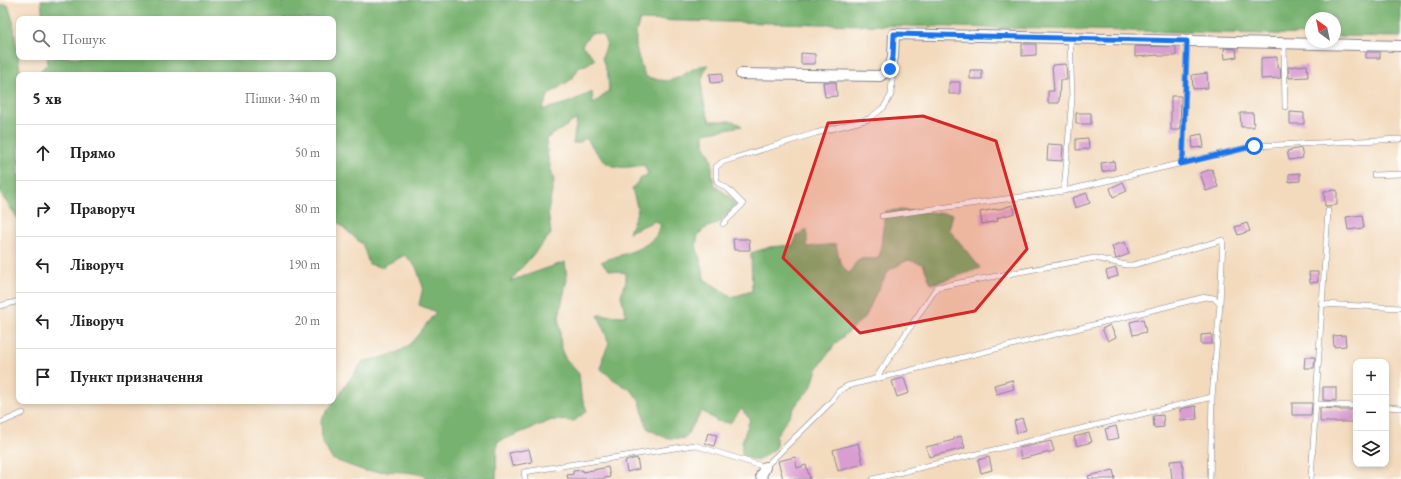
<!DOCTYPE html>
<html lang="uk">
<head>
<meta charset="utf-8">
<style>
  :root { --surface:#fff; --page:#f6f6f6; --text:#222; --muted:#767676; --line:#e0e0e0 }
  body { margin:0; font-family:"EB Garamond",serif; background:var(--page); color:var(--text) }
  .controls { position:absolute; right:12px; bottom:12px; display:grid; overflow:hidden; border-radius:8px; box-shadow:0 2px 6px #0003 }
  .controls button { width:36px; height:36px; display:grid; place-items:center; padding:0; border:0; border-bottom:1px solid var(--line); background:var(--surface); color:var(--text); font:20px sans-serif }
  .compass { position:absolute; left:1305px; top:12px; width:36px; height:36px; border-radius:50%; background:var(--surface); box-shadow:0 2px 6px #0003; rotate:327deg }
  .stop { position:absolute; width:12px; height:12px; margin:-9px; border:3px solid #1a73e8; border-radius:50%; background:#fff }
  .stop.end { background:#1a73e8; border-color:#fff; box-shadow:0 1px 4px #0008 }
  .list { margin:0; padding:0; list-style:none }
  h2 { display:flex; justify-content:space-between; align-items:center; height:52px; margin:0; padding:0 16px; font-size:17px }
  h2 small { font-size:13px; font-weight:400; color:var(--muted) }
  .list li { display:grid; grid-template-columns:26px 1fr auto; gap:12px; align-items:center; box-sizing:border-box; height:56px; padding:0 16px; border-top:1px solid var(--line) }
  .list b { display:block; font-size:15px; white-space:nowrap }
  .list em { font-size:13px; font-style:normal; color:var(--muted) }
  .icon { flex:none; width:22px; height:22px; fill:none; stroke:currentColor; stroke-width:2; stroke-linecap:round; stroke-linejoin:round }
  .map { position:relative; flex:none; width:1401px; height:479px; overflow:hidden }
  .search { position:absolute; background:var(--surface); box-shadow:0 2px 6px #0003; left:16px; top:16px; width:320px; height:44px; display:flex; align-items:center; gap:10px; box-sizing:border-box; padding:0 14px; border-radius:8px; color:var(--muted); font-size:15px }
  .panel { position:absolute; background:var(--surface); box-shadow:0 2px 6px #0003; left:16px; top:72px; width:320px; height:332px; border-radius:8px }
  .map>svg:first-child { display:block }
  .forest { fill:#78b270; stroke:#4a7067; fill-rule:evenodd }
  .building { fill:#d99dd1 }
  .lines { fill:none; stroke-linecap:round; stroke-linejoin:round }
  .lane-casing { stroke:#87848e; stroke-width:6 }
  .street-casing { stroke:#87848e; stroke-width:12 }
  .path { stroke:#87848e; stroke-width:2; stroke-dasharray:1 3; stroke-linecap:butt }
  .lane { stroke:#fff; stroke-width:5 }
  .street { stroke:#fff; stroke-width:10 }
  .route { stroke:#1a73e8; stroke-width:5 }
  .marked { fill:#d62828; fill-opacity:0.2; stroke:#d62828; stroke-width:3; stroke-linejoin:round }
</style>
</head>
<body>
<div class="map">
<svg width="1401" height="479" viewBox="0 0 1401 479">
  <rect width="100%" height="100%" fill="#fdfcf7"/>
  <filter id="ink" filterUnits="userSpaceOnUse"><feTurbulence type="fractalNoise" baseFrequency=".025" numOctaves="2"/><feDisplacementMap in="SourceGraphic" scale="8" xChannelSelector="R" yChannelSelector="G"/><feConvolveMatrix kernelMatrix="1 2 1 2 8 2 1 2 1" color-interpolation-filters="sRGB"/></filter>
  <filter id="wash" filterUnits="userSpaceOnUse"><feTurbulence type="fractalNoise" baseFrequency=".012" numOctaves="4" result="noise"/><feDisplacementMap in="SourceGraphic" scale="16" xChannelSelector="R" yChannelSelector="G"/><feGaussianBlur stdDeviation="0.9" result="paint"/><feColorMatrix in="noise" values="0 0 0 0 0 0 0 0 0 0 0 0 0 0 0 0 0 1.4 0 .05"/><feComposite in="paint" operator="in"/></filter>
  <g filter="url(#wash)">
    <rect width="100%" height="100%" fill="#f3dabd"/>
    <!-- forest -->
    <path class="forest" d="M 41,0 L 1401,0 L 1401,37 L 1335,36 L 1335,18 L 1311,18 L 1311,35 L 640,20 C 631,41 638,58 646,77 C 653,78 663,82 671,80 C 684,77 694,65 708,65 C 697,79 703,105 710,121 L 733,121 L 742,126 L 704,133 L 704,144 L 712,159 L 712,175 L 715,185 L 731,198 L 736,206 L 720,222 L 704,229 L 698,235 L 696,246 L 702,266 L 704,279 L 732,297 L 752,291 L 751,253 L 770,247 L 793,245 L 797,236 L 807,229 L 807,247 L 836,244 L 840,263 L 849,274 C 859,257 857,258 877,259 L 880,254 L 885,211 L 899,210 L 953,214 L 949,229 L 980,268 L 955,277 L 931,284 L 923,264 L 908,260 L 889,270 L 876,293 L 866,316 L 836,343 L 817,369 L 811,388 L 798,402 L 776,436 L 776,448 L 757,461 L 742,456 L 742,442 L 750,419 L 741,409 L 730,423 L 717,421 L 702,411 L 685,438 C 666,440 663,437 647,428 L 640,402 L 632,391 L 613,379 L 601,369 L 603,357 L 609,343 L 598,315 L 626,316 L 621,295 L 626,281 L 626,273 L 609,270 L 601,262 C 619,254 638,253 653,239 C 657,236 659,229 661,225 L 655,221 L 629,232 L 638,210 L 632,189 L 640,179 L 648,174 L 644,165 C 608,171 606,166 586,138 L 579,143 L 573,143 L 577,119 L 546,139 L 548,158 L 554,181 L 548,212 L 551,234 L 510,281 L 565,262 L 567,279 L 559,316 L 561,349 L 565,358 L 579,374 L 581,395 L 587,411 L 574,421 L 552,420 L 497,442 L 496,479 L 426,479 L 424,475 L 405,472 L 365,471 L 332,459 L 322,441 L 321,420 L 363,361 C 377,359 393,356 405,348 C 415,341 428,321 436,312 L 419,305 L 423,287 L 416,267 L 405,255 L 381,267 L 369,264 L 363,245 L 333,218 L 333,75 L 36,75 L 48,63 L 47,57 L 333,57 L 333,19 L 43,19 ZM 591,33 L 601,34 L 607,43 L 602,58 L 608,76 L 609,91 L 593,104 L 592,92 L 567,103 L 542,110 L 549,94 L 572,79 L 580,66 L 586,65 L 595,59 L 582,45 Z
      M 0,5 L 8,5 L 13,21 L 20,71 L 19,220 L 0,193 Z"/>
    <g id="blocks">
      <!-- building -->
      <path class="building" d="M 1022,44 L 1036,44 L 1036,55 L 1022,56 Z
        M 1135,46 L 1176,47 L 1176,56 L 1158,56 L 1158,55 L 1135,57 Z
        M 1224,48 L 1236,49 L 1237,57 L 1225,59 Z
        M 1366,52 L 1380,52 L 1380,58 L 1366,58 Z
        M 801,53 L 815,54 L 815,64 L 801,64 Z
        M 1277,57 L 1277,68 L 1280,67 L 1281,78 L 1261,79 L 1261,58 Z
        M 1066,64 L 1067,80 L 1060,80 L 1059,103 L 1048,103 L 1048,91 L 1054,91 L 1052,65 Z
        M 1307,65 L 1308,77 L 1289,78 L 1288,67 Z
        M 970,70 L 982,70 L 982,79 L 970,79 Z
        M 722,73 L 722,82 L 711,83 L 710,74 Z
        M 1207,73 L 1208,88 L 1193,89 L 1192,75 Z
        M 823,82 L 836,82 L 837,96 L 825,97 Z
        M 949,82 L 960,82 L 960,94 L 949,94 Z
        M 1171,96 L 1181,96 L 1180,130 L 1171,130 Z
        M 1290,112 L 1304,113 L 1304,124 L 1290,124 Z
        M 1076,113 L 1091,113 L 1091,124 L 1076,124 Z
        M 1240,113 L 1253,113 L 1254,127 L 1241,127 Z
        M 1202,134 L 1204,147 L 1193,148 L 1192,136 Z
        M 1088,138 L 1089,149 L 1076,150 L 1076,139 Z
        M 1048,144 L 1063,145 L 1062,161 L 1047,160 Z
        M 1301,148 L 1303,158 L 1289,160 L 1287,151 Z
        M 1114,161 L 1115,169 L 1102,172 L 1101,163 Z
        M 1212,169 L 1218,187 L 1206,191 L 1200,173 Z
        M 1300,173 L 1300,181 L 1289,182 L 1289,174 Z
        M 1123,182 L 1127,191 L 1113,197 L 1110,188 Z
        M 1337,190 L 1337,205 L 1325,206 L 1324,191 Z
        M 1087,193 L 1090,203 L 1075,208 L 1072,198 Z
        M 1013,205 L 1015,213 L 997,218 L 998,221 L 982,224 L 980,212 L 995,209 L 996,210 Z
        M 1362,215 L 1364,228 L 1348,230 L 1346,217 Z
        M 1247,223 L 1250,231 L 1238,235 L 1235,227 Z
        M 733,239 L 749,239 L 750,250 L 734,250 Z
        M 1125,242 L 1129,254 L 1116,259 L 1112,246 Z
        M 1116,268 L 1118,276 L 1108,279 L 1106,271 Z
        M 1309,272 L 1318,272 L 1318,282 L 1310,283 Z
        M 1143,319 L 1146,332 L 1133,335 L 1130,322 Z
        M 1110,325 L 1116,337 L 1108,341 L 1102,329 Z
        M 1212,334 L 1212,344 L 1201,344 L 1201,335 Z
        M 1345,335 L 1346,346 L 1334,347 L 1333,336 Z
        M 1305,357 L 1315,357 L 1314,368 L 1304,368 Z
        M 904,378 L 909,393 L 897,397 L 892,381 Z
        M 1012,380 L 1014,389 L 996,394 L 994,385 Z
        M 1323,387 L 1336,387 L 1336,401 L 1323,400 Z
        M 1292,403 L 1312,403 L 1311,415 L 1292,415 Z
        M 1196,406 L 1197,419 L 1181,421 L 1180,409 Z
        M 1320,408 L 1340,409 L 1340,410 L 1356,410 L 1356,422 L 1320,422 Z
        M 1163,415 L 1164,427 L 1154,428 L 1153,416 Z
        M 1022,418 L 1026,430 L 1017,433 L 1014,421 Z
        M 1116,426 L 1119,438 L 1108,440 L 1105,429 Z
        M 708,433 L 717,435 L 714,446 L 705,443 Z
        M 1089,433 L 1092,442 L 1077,446 L 1074,437 Z
        M 961,436 L 965,448 L 929,457 L 926,447 L 954,440 L 954,438 Z
        M 1051,441 L 1054,451 L 1021,459 L 1019,448 Z
        M 858,443 L 863,464 L 838,471 L 833,450 Z
        M 529,449 L 532,462 L 512,466 L 509,453 Z
        M 795,457 L 797,468 L 806,465 L 810,479 L 783,479 L 778,461 Z
        M 989,457 L 992,470 L 981,473 L 978,460 Z
        M 637,458 L 639,469 L 627,472 L 625,461 Z
        M 1182,460 L 1184,479 L 1172,479 L 1170,461 Z
        M 608,467 L 610,477 L 601,479 L 568,479 L 567,475 L 573,474 L 573,471 L 583,470 L 583,472 Z
        M 1113,470 L 1115,479 L 1089,479 L 1088,476 Z"/>
    </g>
  </g>
  <g filter="url(#ink)">
    <use href="#blocks" fill-opacity="0" stroke="#87848e" stroke-width="1"/>
    <g class="lines">
      <defs>
        <path id="lane" d="M 1284,44 L 1285,107
          M 1180,164 L 1183,156 L 1187,41
          M 1374,175 L 1401,174
          M 1064,191 L 1072,98 L 1070,38
          M 882,216 L 1064,191 L 1254,146 L 1401,139
          M 723,224 L 743,204 L 728,189 L 718,183 L 716,177 L 716,167 L 722,162 L 816,133 L 869,119 L 884,107 L 891,95 L 893,67
          M 1321,304 L 1401,308
          M 0,306 L 19,301
          M 876,378 L 937,287 L 1095,258 L 1126,265 L 1133,265 L 1223,240 L 1220,304 L 1212,397 L 1210,479
          M 1316,404 L 1356,406
          M 1386,407 L 1401,408
          M 0,423 L 23,413
          M 525,479 L 524,472 L 694,445 L 765,467 L 831,402 L 839,391 L 847,386 L 1205,297 L 1214,298 L 1220,304
          M 873,479 L 1212,397
          M 1311,479 L 1328,211"/>
        <path id="street" d="M 741,74 L 880,76 L 890,69 L 893,57 L 894,34 L 1401,46
          M 762,479 L 761,476 L 765,467"/>
      </defs>
      <!-- lane casing -->
      <use href="#lane" class="lane-casing"/>
      <!-- street casing -->
      <use href="#street" class="street-casing"/>
      <!-- path -->
      <path class="path" d="M 280,5 L 282,0"/>
      <!-- lane -->
      <use href="#lane" class="lane"/>
      <!-- street -->
      <use href="#street" class="street"/>
    </g>
  </g>
  <g class="lines" filter="url(#ink)">
    <!-- route -->
    <path class="route" d="M 890,69 L 893,57 L 894,34 L 1187,41 L 1183,156 L 1180,164 L 1254,146"/>
  </g>
  <!-- marked area -->
  <path class="marked" d="M 923,116 L 996,141 L 1027,249 L 975,311 L 860,333 L 783,258 L 828,123 Z"/>
</svg>
<div class="controls">
<button>+</button>
<button>−</button>
<button><svg class="icon" aria-label="layers" viewBox="0 0 24 24"><path d="M12 4l9 5-9 5-9-5zM3 14l9 5 9-5"/></svg></button>
</div>
<svg class="compass" viewBox="-18 -18 36 36"><path d="M0-13l5 13h-10z" fill="#e53935"/><path d="M0 13l5-13h-10z" fill="#767676"/></svg>
<div class="stop" style="left:1254px;top:146px"></div>
<div class="stop end" style="left:890px;top:69px"></div>
<div class="search"><svg class="icon" aria-label="search" viewBox="0 0 24 24"><circle cx="10" cy="10" r="6"/><path d="M15 15l6 6"/></svg>Пошук</div>
<section class="panel">
<h2>5 хв<small>Пішки · 340 m</small></h2>
<ul class="list">
<li><svg class="icon" aria-label="ahead" viewBox="0 0 24 24"><path d="M12 20V5M6 11l6-6 6 6"/></svg><div><b>Прямо</b></div><em>50 m</em></li>
<li><svg class="icon" aria-label="right" viewBox="0 0 24 24"><path d="M7 20v-9h11M14 6l5 5-5 5"/></svg><div><b>Праворуч</b></div><em>80 m</em></li>
<li><svg class="icon" aria-label="left" viewBox="0 0 24 24"><path d="M17 20v-9H6M10 6l-5 5 5 5"/></svg><div><b>Ліворуч</b></div><em>190 m</em></li>
<li><svg class="icon" aria-label="left" viewBox="0 0 24 24"><path d="M17 20v-9H6M10 6l-5 5 5 5"/></svg><div><b>Ліворуч</b></div><em>20 m</em></li>
<li><svg class="icon" aria-label="arrive" viewBox="0 0 24 24"><path d="M6 21V4h12l-3 4 3 4H6"/></svg><div><b>Пункт призначення</b></div></li>
</ul>
</section>
</div>
</body>
</html>
